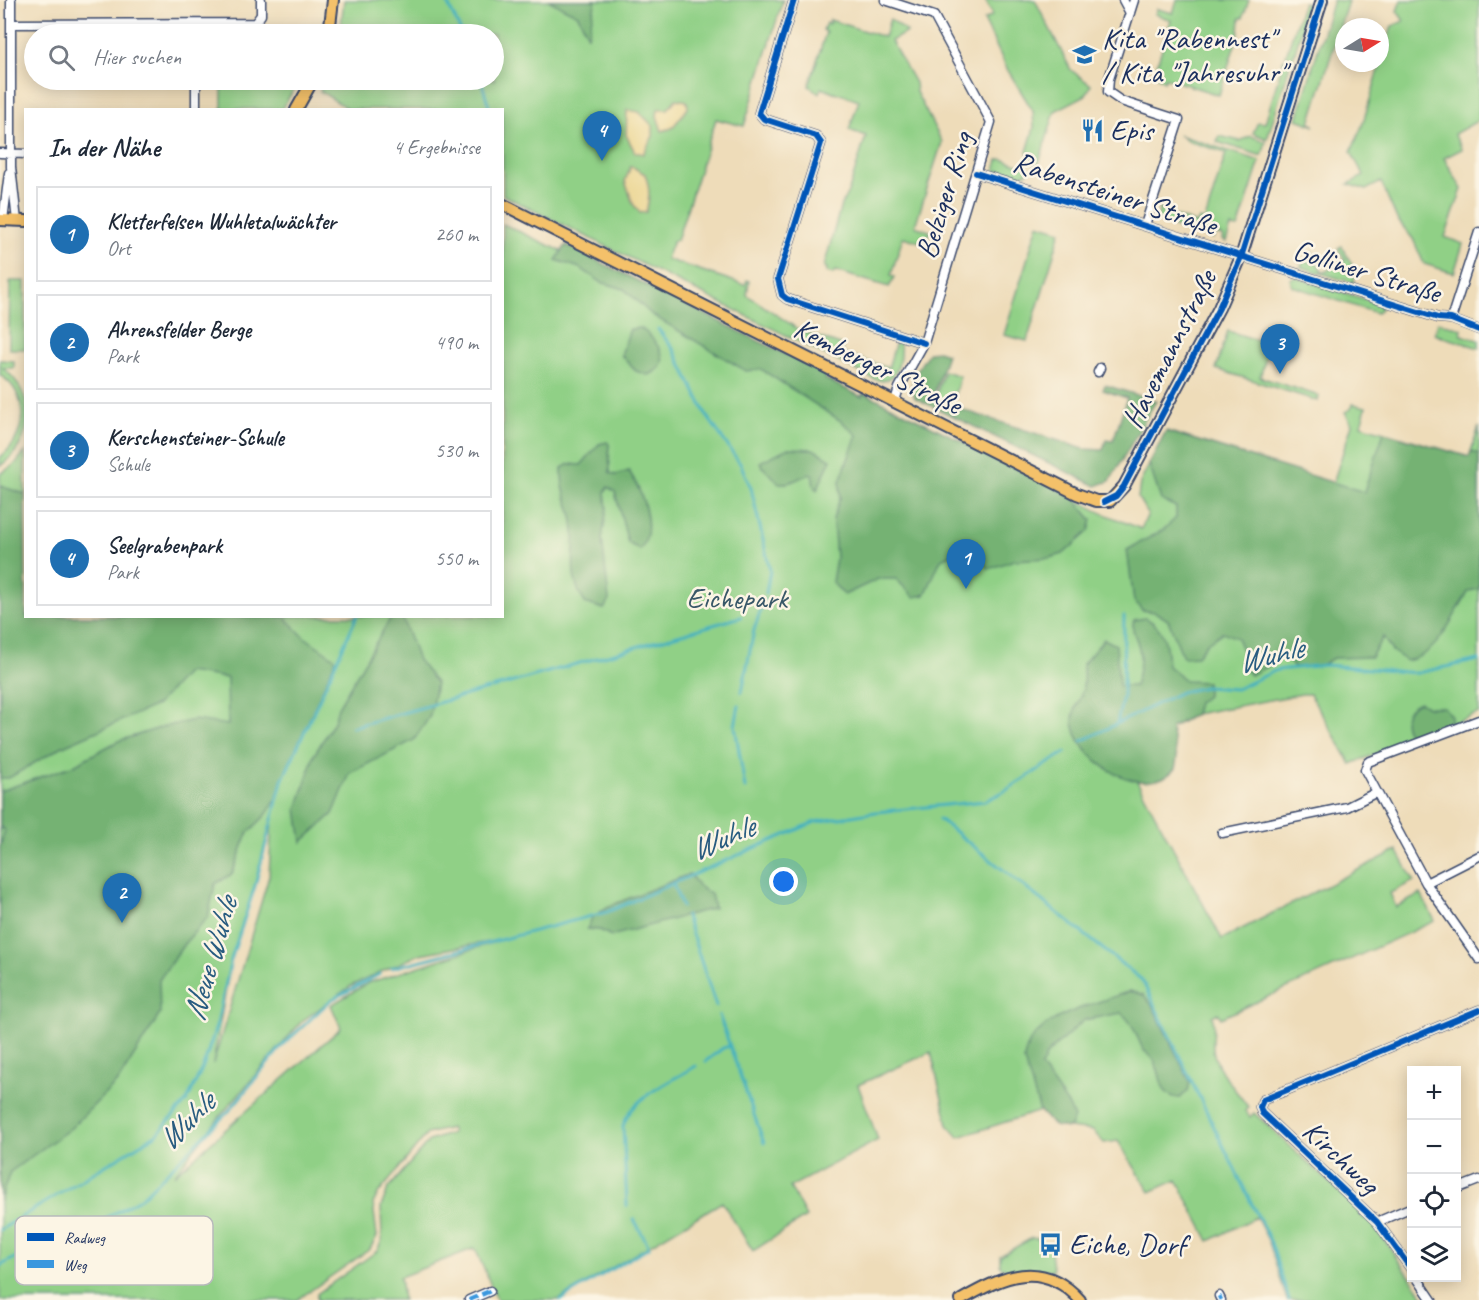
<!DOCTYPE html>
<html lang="de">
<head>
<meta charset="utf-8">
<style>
  :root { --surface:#fff; --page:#f6f6f7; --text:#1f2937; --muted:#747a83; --line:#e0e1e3; --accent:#1f6fb2 }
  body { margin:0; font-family:Caveat,sans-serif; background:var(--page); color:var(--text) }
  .controls { position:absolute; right:18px; bottom:18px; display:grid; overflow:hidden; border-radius:0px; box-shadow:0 3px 15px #0003 }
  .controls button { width:54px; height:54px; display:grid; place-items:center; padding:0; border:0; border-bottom:2px solid var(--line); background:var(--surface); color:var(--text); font:30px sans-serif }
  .compass { position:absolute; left:1335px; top:18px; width:54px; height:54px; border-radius:50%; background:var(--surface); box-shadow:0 3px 15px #0003; rotate:79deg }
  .you { position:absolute; left:784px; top:882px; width:21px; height:21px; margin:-15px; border:4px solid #fff; border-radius:50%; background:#1a73e8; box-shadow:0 0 0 9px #1a73e833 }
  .badge { display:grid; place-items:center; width:39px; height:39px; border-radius:50%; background:var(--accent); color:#fff; font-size:20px; font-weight:700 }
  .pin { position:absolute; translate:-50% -50px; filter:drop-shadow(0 2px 3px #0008) }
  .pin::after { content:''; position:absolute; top:32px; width:21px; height:18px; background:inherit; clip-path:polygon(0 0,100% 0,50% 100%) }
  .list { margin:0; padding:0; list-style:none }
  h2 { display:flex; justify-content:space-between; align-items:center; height:78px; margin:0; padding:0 24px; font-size:26px }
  h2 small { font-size:20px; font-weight:400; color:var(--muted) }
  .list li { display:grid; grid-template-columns:39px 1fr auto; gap:18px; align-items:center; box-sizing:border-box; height:96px; margin:0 12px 12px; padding:0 12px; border:2px solid var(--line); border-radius:0px }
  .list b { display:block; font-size:22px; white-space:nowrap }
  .list p { margin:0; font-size:20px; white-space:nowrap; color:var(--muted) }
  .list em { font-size:20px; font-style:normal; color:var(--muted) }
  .icon { flex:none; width:33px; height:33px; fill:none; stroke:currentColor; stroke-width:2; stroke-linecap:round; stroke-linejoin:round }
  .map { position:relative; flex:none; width:1479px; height:1300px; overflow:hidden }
  .search { position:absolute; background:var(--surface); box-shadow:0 3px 15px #0003; left:24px; top:24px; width:480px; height:66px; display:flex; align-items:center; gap:15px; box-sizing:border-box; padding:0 21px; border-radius:33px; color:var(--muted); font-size:22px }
  .panel { position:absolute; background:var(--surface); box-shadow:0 3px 15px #0003; left:24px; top:108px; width:480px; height:510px; border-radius:0px }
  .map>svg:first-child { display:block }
  .green { fill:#90d086; stroke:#568072; stroke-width:1.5; fill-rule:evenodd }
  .forest { fill:#74b273; stroke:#487068; stroke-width:1.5 }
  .sand { fill:#eeda9e; stroke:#84847e; stroke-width:1.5 }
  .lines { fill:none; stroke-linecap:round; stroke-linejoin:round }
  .stream { stroke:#43b1bf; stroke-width:3 }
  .minor-casing { stroke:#3b496c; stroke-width:11 }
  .major-casing { stroke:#3b496c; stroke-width:14 }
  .minor { stroke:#fff; stroke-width:8 }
  .major { stroke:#f4c16a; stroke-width:10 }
  .quiet { stroke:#3a97de; stroke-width:4.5; stroke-dasharray:9 4.5; stroke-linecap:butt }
  .cycleway-casing { stroke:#fcf5e5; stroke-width:10 }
  .cycleway { stroke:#0057b8; stroke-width:6 }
  .labels { text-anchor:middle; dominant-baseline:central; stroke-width:5; stroke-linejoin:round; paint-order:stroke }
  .poi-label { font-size:30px; fill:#1b2f5e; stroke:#fcf5e5; text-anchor:start }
  .street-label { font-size:30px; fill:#1b2f5e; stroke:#fcf5e5 }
  .park-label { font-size:30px; fill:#385768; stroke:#fcf5e5 }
  .water-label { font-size:32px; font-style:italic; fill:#295c80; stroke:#fcf5e5 }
  .key { fill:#fcf5e5; stroke:#b8babc; stroke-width:1.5 }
  .key-label { font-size:16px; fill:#1b2f5e }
</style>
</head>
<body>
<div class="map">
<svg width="1479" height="1300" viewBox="0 0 1479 1300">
  <rect width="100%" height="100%" fill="#fcf5e5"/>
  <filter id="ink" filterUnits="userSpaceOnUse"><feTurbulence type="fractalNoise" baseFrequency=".0167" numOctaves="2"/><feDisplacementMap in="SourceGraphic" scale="12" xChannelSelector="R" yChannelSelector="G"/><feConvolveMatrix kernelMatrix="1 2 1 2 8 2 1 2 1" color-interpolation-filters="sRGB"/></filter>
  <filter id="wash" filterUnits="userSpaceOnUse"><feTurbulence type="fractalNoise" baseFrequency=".008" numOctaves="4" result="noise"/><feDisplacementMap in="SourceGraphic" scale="24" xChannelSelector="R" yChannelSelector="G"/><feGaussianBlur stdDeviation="1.35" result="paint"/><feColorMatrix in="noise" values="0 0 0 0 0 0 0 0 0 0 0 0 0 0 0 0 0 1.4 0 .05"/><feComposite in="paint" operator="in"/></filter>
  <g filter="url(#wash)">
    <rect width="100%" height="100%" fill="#eedcb9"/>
    <!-- green -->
    <path class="green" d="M 344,0 L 783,0 L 744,126 L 716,119 L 677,240 L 673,241 L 666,259 L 745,285 L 747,280 L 749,281 L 747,295 L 801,331 L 843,346 L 842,353 L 888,368 L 895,345 L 900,340 C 901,354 901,378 883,381 L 874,379 L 503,195 L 502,110 L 348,109 L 320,91 L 324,80 L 494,80 L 494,34 L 340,34 Z
      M 985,0 L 1035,0 L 1071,70 L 1091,85 L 1086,95 L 1055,111 L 1037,169 L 1027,152 L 1034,128 L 1033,111 L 1007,69 L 984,20 L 993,15 Z
      M 1177,0 L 1249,0 L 1243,18 L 1240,18 L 1239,32 L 1219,95 L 1165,78 L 1164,81 L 1154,74 L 1171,20 L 1155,14 L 1157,9 L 1173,13 Z
      M 1333,0 L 1348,1 L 1310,123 L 1315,126 L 1297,119 Z
      M 1401,0 L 1479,0 L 1479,120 L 1454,134 L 1462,149 L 1444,158 L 1462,189 L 1445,237 L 1463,244 L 1454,273 L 1424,264 L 1413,239 L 1397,219 L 1381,182 L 1366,190 L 1348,184 L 1364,176 L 1351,152 L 1362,126 L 1392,26 L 1404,21 L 1397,11 Z
      M 1303,2 L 1309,4 L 1293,58 L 1286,55 Z
      M 890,19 L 907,32 L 891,41 L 915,83 L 916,92 L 942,142 L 915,226 L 932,232 L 920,242 L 903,237 L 891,275 L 895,277 L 889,287 L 835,271 L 833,274 L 826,272 L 827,268 L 824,267 L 841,205 L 849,190 L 866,136 L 849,130 L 859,100 L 821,88 L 819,93 L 809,86 L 826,32 L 823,30 L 826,23 L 829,24 L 830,20 L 884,37 Z
      M 1284,59 L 1291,61 L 1267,139 L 1253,133 L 1258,122 L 1265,123 Z
      M 222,80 L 293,80 L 294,89 L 282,109 L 222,109 Z
      M 1179,135 L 1260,161 L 1241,220 L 1238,228 L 1231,227 L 1226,242 L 1222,240 L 1223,236 L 1215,234 L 1213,239 L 1163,223 L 1158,219 L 1159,209 L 1166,208 L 1165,213 L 1197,224 L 1199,219 L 1205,220 L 1226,153 L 1188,141 Z
      M 1219,136 L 1240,141 L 1251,136 L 1266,142 L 1262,156 L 1217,142 Z
      M 1002,159 L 1027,167 L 1028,172 L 1012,179 L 1011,174 L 999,170 L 997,175 L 994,174 L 998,160 Z
      M 503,224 L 816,369 L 827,375 L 825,379 L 862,397 L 863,393 L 873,397 L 1072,496 C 1094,512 1116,518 1141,529 L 1148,514 L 1138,498 L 1140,483 L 1166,431 L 1333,483 L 1352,424 L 1345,412 L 1351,409 L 1353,404 L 1366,407 L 1361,425 L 1469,457 L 1479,427 L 1479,713 L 1351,764 L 1310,694 L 1302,694 L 1195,714 L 1123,755 L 1222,939 L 1397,850 L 1414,881 L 1390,893 L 1396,907 L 1421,894 L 1435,921 L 1221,1018 L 1218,1013 L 1212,1016 C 1216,1027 1212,1037 1213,1049 C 1215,1069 1237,1091 1248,1107 L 1245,1111 L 1250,1117 L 1254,1113 L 1372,1222 L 1426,1300 L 1287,1300 L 1269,1242 L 1256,1217 L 1209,1241 L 1177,1180 L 1150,1192 L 1118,1141 L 1104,1143 L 1093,1131 L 1054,1126 L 1040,1111 L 959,1137 L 948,1125 L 931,1052 L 858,1085 L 878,1140 L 790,1187 L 806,1217 L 753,1251 L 722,1202 L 558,1300 L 497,1300 L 475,1248 L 400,1277 L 403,1300 L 317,1300 L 317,1294 L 377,1251 L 382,1240 L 381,1207 L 388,1189 L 429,1141 L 452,1133 L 451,1128 L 427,1134 L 378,1194 L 373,1204 L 377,1236 L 370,1249 L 297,1300 L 0,1300 L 0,497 L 26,616 L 502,616 ZM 272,817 L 269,876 L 213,1064 L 231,960 L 255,886 ZM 689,874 L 698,886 L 611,936 L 600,930 L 587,929 L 652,890 ZM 504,939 L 368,983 L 331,1005 L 341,1028 L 174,1175 L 221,1115 L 302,1021 L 351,986 L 420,954 Z
      M 1038,224 L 1061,231 L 1027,341 L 1004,335 Z
      M 1342,246 L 1355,271 L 1354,283 L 1301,267 L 1303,260 L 1309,262 L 1306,256 L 1312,252 L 1323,273 L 1345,261 L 1338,248 Z
      M 1295,277 L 1380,304 L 1381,309 L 1376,313 L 1292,286 L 1290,279 Z
      M 10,281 L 25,281 L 25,349 L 9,349 Z
      M 1438,322 L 1462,329 L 1461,335 L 1479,340 L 1479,348 L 1434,334 Z
      M 1228,331 L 1270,344 L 1260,377 L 1319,396 L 1318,401 L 1216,369 Z
      M 0,360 L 14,361 L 14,368 L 3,368 C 37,394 35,443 0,466 L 0,457 C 27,438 31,394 0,375 Z
      M 944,371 L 960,376 L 952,404 L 935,398 Z
      M 25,452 L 25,494 L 0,487 L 0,474 L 15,464 Z
      M 1032,1238 L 1039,1239 L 1051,1250 L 1053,1270 L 1008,1271 L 1000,1266 L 1000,1256 Z"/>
    <!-- forest -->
    <path class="forest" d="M 548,0 L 596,0 L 588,36 L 578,15 Z
      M 566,245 L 827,375 L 825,379 L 862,397 L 863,393 L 873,397 L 1072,496 L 1092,520 L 1089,531 L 1063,554 L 1049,558 L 1014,560 L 989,569 L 977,556 L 953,554 L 941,559 L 925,595 L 914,597 L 896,579 L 878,579 L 844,595 L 832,582 L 836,558 L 833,519 L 840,498 L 840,481 L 857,435 L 841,421 L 761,369 L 746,371 L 652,315 L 624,289 L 601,282 L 580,268 L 556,260 Z
      M 641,328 C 656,340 677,365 648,375 L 636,371 L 621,355 L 630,329 Z
      M 938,351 L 947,354 L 932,400 L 1084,449 L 1103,450 L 1106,440 L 1113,441 L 1127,398 L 1103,390 L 1105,385 L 1156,401 L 1110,481 L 1096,486 L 915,398 C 906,383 921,364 929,352 Z
      M 1166,431 L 1364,492 L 1384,432 L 1469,457 L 1471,452 L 1479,454 L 1479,589 L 1469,591 C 1452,616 1440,655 1407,661 L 1392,651 L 1383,637 L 1371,657 L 1333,658 L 1320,666 L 1296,668 L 1277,651 L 1269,666 L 1250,675 L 1240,663 L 1243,652 L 1237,638 L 1223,632 L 1207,643 L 1197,656 L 1183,657 L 1168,620 L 1155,612 L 1142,610 L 1134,601 L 1127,550 L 1163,530 L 1176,518 L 1176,507 L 1161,500 L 1149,464 Z
      M 607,442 L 609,444 L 610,473 L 616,475 L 629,471 C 642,491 657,530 640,550 L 628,543 L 615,492 L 608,487 L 605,492 L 607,507 L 602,539 L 609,600 L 604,609 L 585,603 C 565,572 578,555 573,522 C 570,501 561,495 562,468 L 569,464 L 581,465 L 599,444 Z
      M 788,448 L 813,449 L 831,459 L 817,490 L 814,487 L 812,474 C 798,476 797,484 778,483 C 772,474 764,472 760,462 Z
      M 0,486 L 25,494 L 26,616 L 285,617 L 303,636 L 336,659 L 282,781 L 278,797 L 266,815 L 248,833 L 232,874 L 215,884 L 208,917 L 184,944 L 159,980 L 160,1014 L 119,1080 L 71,1128 L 10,1172 L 0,1201 L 0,847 L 5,830 L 0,827 L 0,791 L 72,766 L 118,741 L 163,727 L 194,720 L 228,725 L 227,678 L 187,672 L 157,705 L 63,746 L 9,778 L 0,778 Z
      M 391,617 L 402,617 L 418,660 L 436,683 L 430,716 L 414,740 L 350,773 L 333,814 L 302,842 L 297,809 L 314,755 L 334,722 L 338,707 Z
      M 1145,618 C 1165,627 1167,645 1168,666 L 1186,681 L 1207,682 L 1207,696 L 1198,703 L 1195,714 L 1171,728 L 1177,758 L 1175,769 C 1145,802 1082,763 1074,727 C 1070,711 1081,701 1083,687 C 1084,680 1083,672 1083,664 L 1104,639 L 1116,645 L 1119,686 L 1135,686 C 1138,674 1142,661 1139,648 C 1137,637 1130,630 1134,620 Z
      M 1420,702 L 1428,707 L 1444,707 L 1451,716 L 1449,725 L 1429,730 L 1414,738 C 1398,727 1403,708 1420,702 Z
      M 690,874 L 698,886 L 711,894 L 714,908 L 611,936 L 600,930 L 587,929 L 592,918 L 607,907 Z
      M 1130,991 L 1144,995 L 1152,1005 L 1190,1082 L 1188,1091 L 1180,1098 C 1157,1097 1163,1073 1153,1059 C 1151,1055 1146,1054 1143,1049 C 1136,1036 1134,1023 1121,1013 L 1084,1020 L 1047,1054 L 1041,1067 L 1069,1106 L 1074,1118 L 1069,1128 L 1054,1126 L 1040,1111 L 1024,1061 C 1026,1016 1098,1004 1130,991 Z"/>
    <!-- sand -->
    <path class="sand" d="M 676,99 L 687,101 L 688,108 L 672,128 L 662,131 L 657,116 L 658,109 L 668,109 Z
      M 627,110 L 639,112 L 653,126 L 653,136 L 643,154 L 635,152 L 626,135 Z
      M 631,166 L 645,174 C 650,188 650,198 646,212 L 640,213 L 633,204 L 625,181 Z"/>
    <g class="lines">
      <!-- stream -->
      <path class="stream" d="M 446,0 L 462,34
        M 481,80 L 490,110
        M 658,329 L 674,350 L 707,416 L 741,465 L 751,488 L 770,570 L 766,593
        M 492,688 L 741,617
        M 742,692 L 754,630 L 764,600
        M 739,705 L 735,726 L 745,788
        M 1117,723 L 1123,696 L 1124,616
        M 352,727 L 488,689
        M 1082,741 L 1181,692 L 1205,687 L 1236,689 L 1277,670 L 1325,665 L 1417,673 L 1479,660
        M 939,819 L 1142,980 L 1271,1243 L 1289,1300
        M 673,884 L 682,907
        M 686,916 L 716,1006
        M 392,968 L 607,912 L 815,822 L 876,812 L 985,801 L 1005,791 L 1066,752
        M 719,1015 L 764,1143
        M 706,1061 L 723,1048 L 730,1046
        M 627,1206 L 623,1126 C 631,1097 672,1081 696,1066
        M 0,1230 L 157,1134 L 187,1101 L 204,1064 L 217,1024 L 231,960 L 255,886 L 282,781 L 357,616
        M 0,1266 L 37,1246 L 94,1225 L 141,1198 L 229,1111 L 283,1045 L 331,1000 L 380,974
        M 560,1300 L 649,1247 L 634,1219"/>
    </g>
  </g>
  <g filter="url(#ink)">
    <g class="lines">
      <defs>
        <path id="minor" d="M 11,0 L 11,167 L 17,221
          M 794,0 L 759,113 L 764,119 L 816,136 L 821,143 L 778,279 L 782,295 L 787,299 L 924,343
          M 885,0 L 934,16 L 991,122 L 924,343 L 899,388 L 895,401
          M 1123,0 L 1130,13
          M 1134,0 L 1109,79 L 1108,92 L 1121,101 L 1179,120 L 1145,225
          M 11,24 L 255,23 L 261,15 L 261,0
          M 196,110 L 196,80
          M 0,153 L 26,154
          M 976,173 L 1438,318 L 1451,319 L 1479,330
          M 3,220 L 9,173
          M 1451,319 L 1479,232
          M 1098,372 L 1100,368
          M 1479,720 L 1368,762 L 1365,770 L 1426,883 L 1479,959
          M 1222,833 L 1347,807 L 1377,792
          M 1426,883 L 1479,856
          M 1456,1189 L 1479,1180
          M 1377,1222 L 1412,1207
          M 1412,1270 L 1377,1222 L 1262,1113 L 1260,1107 L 1263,1100 L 1479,1010
          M 1417,1278 L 1432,1300
          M 1219,1296 L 1221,1300
          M 469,1300 L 490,1291"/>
        <path id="major" d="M 329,34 L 333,0
          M 296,110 L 313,80
          M 502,204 L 1077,494 L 1096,501 L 1110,501 L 1124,486 L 1219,308 L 1241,257 L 1322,0
          M 0,220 L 26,221
          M 961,1300 C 1003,1276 1042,1258 1080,1300"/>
      </defs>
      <!-- minor casing -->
      <use href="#minor" class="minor-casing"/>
      <!-- major casing -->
      <use href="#major" class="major-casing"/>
      <!-- minor -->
      <use href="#minor" class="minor"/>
      <!-- major -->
      <use href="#major" class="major"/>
      <!-- quiet -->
      <path class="quiet" d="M 1219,1296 L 1221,1300
        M 469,1300 L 490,1291"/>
      <defs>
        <path id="cycleway" d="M 794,0 L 759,113 L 764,119 L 816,136 L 821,143 L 778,279 L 782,295 L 787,299 L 924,343
          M 976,173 L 1438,318 L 1451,319 L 1479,330
          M 1104,502 L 1116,496 L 1124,486 L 1219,308 L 1241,257 L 1322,0
          M 1412,1270 L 1377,1222 L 1262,1113 L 1260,1107 L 1263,1100 L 1479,1010"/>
      </defs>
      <!-- cycleway casing -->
      <use href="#cycleway" class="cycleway-casing"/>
      <!-- cycleway -->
      <use href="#cycleway" class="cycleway"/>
    </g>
  </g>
  <!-- icons -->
  <defs>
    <symbol id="school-bare" viewBox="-9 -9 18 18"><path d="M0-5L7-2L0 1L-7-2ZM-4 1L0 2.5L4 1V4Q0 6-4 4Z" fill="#1f6fb2" stroke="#fcf5e5" stroke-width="2.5" paint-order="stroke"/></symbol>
    <symbol id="restaurant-bare" viewBox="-9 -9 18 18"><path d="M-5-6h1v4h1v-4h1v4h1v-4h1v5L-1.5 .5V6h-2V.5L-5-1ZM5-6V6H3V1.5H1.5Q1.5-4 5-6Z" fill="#1f6fb2" stroke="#fcf5e5" stroke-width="2.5" paint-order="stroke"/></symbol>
    <symbol id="bus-bare" viewBox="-9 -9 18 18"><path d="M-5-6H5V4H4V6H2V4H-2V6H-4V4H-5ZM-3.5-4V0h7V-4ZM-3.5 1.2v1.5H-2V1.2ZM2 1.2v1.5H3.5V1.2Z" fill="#1f6fb2" stroke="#fcf5e5" stroke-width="2.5" paint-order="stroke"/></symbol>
  </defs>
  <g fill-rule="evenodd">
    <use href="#school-bare" x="1068" y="38" width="33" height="33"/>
    <use href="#restaurant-bare" x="1076" y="114" width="33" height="33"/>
    <use href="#bus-bare" x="1034" y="1228" width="33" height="33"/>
  </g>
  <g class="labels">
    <!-- poi labels -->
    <g class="poi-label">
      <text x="1102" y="38">Kita "Rabennest"<tspan x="1102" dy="34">/ Kita "Jahresuhr"</tspan></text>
      <text x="1110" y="130">Epis</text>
      <text x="1069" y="1244">Eiche, Dorf</text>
    </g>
    <!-- street labels -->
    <g class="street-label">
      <text transform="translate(1115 193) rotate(18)">Rabensteiner Straße</text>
      <text transform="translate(944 195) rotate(-73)">Belziger Ring</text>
      <text transform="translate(1367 271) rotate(17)">Golliner Straße</text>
      <text transform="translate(1169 349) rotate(-63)">Havemannstraße</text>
      <text transform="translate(878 366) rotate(26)">Kemberger Straße</text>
      <text transform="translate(1341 1157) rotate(43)">Kirchweg</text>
    </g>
    <!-- park labels -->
    <g class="park-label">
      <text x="737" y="598">Eichepark</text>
    </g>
    <!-- water labels -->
    <g class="water-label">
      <text transform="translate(1270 655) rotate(-14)">Wuhle</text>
      <text transform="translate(722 838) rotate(-23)">Wuhle</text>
      <text transform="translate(210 959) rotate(-74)">Neue Wuhle</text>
      <text transform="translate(186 1121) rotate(-45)">Wuhle</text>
    </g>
  </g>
  <!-- legend -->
  <rect x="15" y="1216" width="198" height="69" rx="9" class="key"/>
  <rect x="27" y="1233" width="27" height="8" fill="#0057b8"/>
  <rect x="27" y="1260" width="27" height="8" fill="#3a97de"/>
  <g class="key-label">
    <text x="64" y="1243">Radweg</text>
    <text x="64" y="1270">Weg</text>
  </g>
</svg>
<div class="controls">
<button>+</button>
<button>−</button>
<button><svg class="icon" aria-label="locate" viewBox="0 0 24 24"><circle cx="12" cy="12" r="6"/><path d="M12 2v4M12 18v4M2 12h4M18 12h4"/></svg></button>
<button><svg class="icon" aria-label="layers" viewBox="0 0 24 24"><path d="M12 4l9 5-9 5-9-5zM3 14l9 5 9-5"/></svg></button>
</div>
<svg class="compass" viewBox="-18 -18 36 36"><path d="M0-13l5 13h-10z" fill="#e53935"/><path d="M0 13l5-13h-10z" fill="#747a83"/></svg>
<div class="you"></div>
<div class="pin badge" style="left:966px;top:589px">1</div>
<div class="pin badge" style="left:122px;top:923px">2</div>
<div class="pin badge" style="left:1280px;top:374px">3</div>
<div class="pin badge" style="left:602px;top:161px">4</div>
<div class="search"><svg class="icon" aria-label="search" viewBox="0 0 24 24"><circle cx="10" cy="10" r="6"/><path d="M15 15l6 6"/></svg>Hier suchen</div>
<section class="panel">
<h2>In der Nähe<small>4 Ergebnisse</small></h2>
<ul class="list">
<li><span class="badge">1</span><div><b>Kletterfelsen Wuhletalwächter</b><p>Ort</p></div><em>260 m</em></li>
<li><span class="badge">2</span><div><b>Ahrensfelder Berge</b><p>Park</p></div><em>490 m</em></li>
<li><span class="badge">3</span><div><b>Kerschensteiner-Schule</b><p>Schule</p></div><em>530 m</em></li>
<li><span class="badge">4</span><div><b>Seelgrabenpark</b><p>Park</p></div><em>550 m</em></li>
</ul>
</section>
</div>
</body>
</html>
